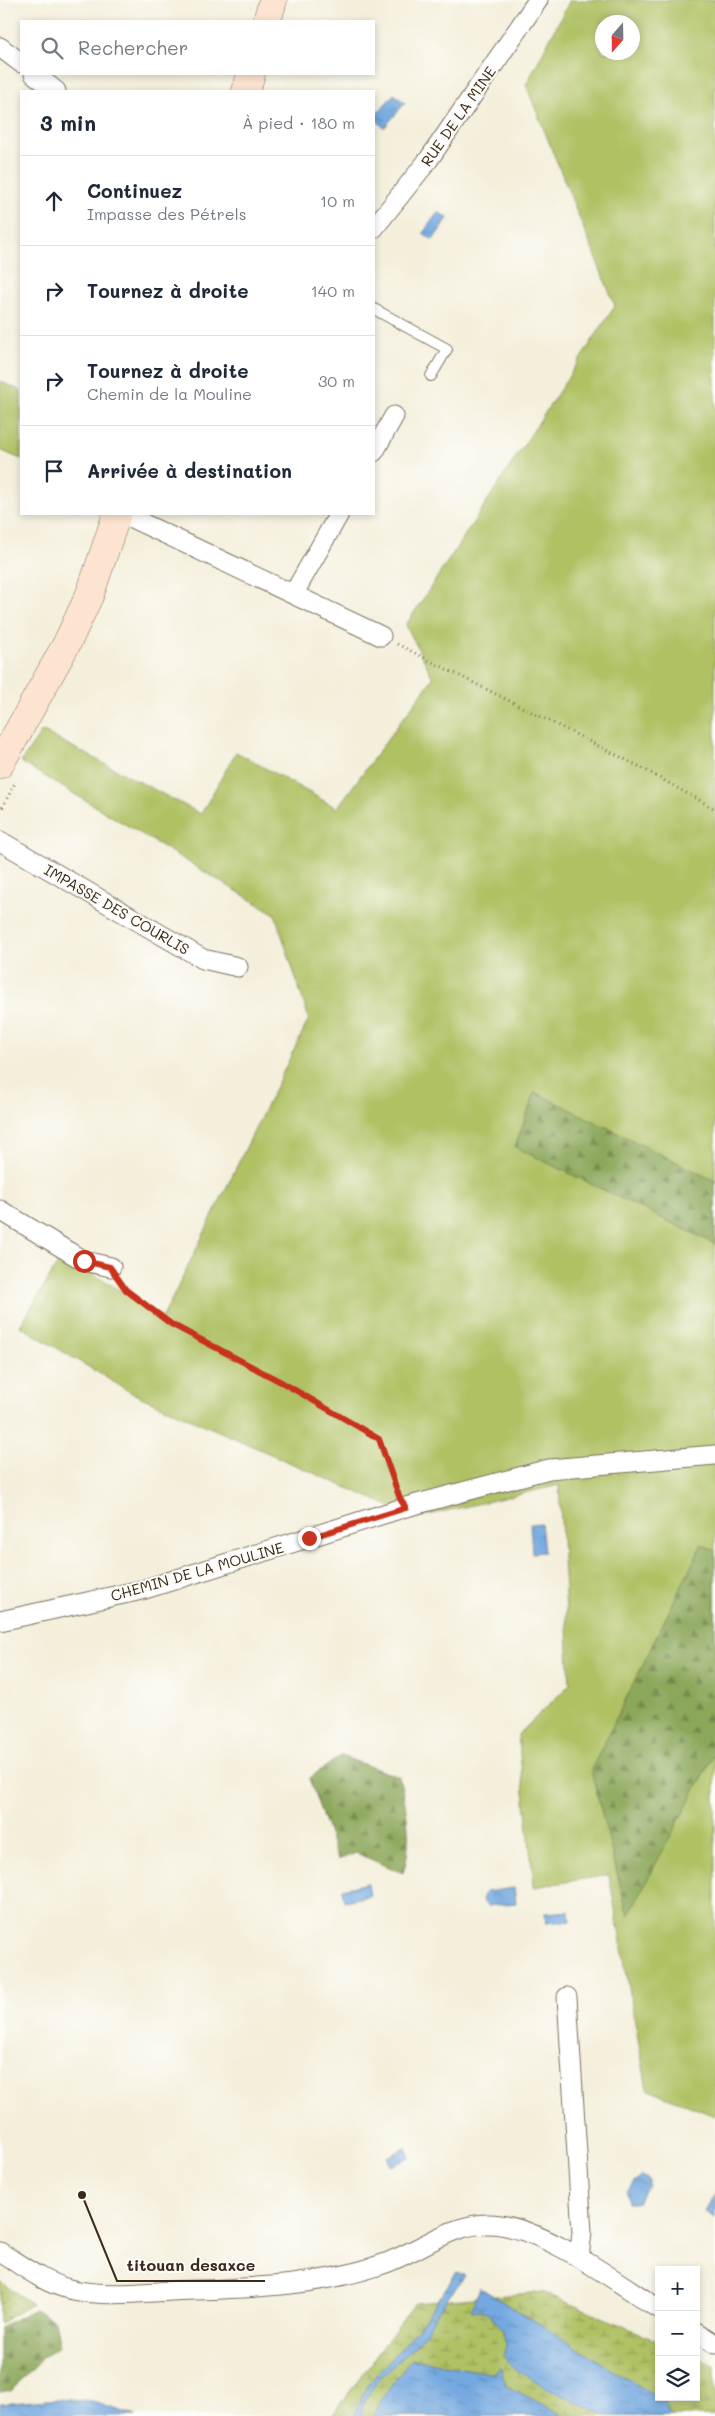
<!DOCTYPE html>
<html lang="fr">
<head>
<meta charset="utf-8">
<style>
  :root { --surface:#fff; --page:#f6f6f7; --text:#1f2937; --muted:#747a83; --line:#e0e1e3 }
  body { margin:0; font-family:Mali,sans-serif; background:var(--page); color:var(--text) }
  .controls { position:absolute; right:15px; bottom:15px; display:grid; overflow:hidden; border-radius:0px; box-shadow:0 2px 8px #0003 }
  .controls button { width:45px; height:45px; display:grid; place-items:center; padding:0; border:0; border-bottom:1px solid var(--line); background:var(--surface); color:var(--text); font:25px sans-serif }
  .compass { position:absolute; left:595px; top:15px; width:45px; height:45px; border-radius:50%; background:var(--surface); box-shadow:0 2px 8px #0003; rotate:200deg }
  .stop { position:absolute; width:15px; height:15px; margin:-11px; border:4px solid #c8321e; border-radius:50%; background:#fff }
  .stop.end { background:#c8321e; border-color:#fff; box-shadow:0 1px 5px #0008 }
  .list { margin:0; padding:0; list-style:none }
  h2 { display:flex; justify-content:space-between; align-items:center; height:65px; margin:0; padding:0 20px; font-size:21px }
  h2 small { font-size:16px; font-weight:400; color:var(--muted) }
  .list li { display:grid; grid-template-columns:32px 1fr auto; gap:15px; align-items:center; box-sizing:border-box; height:90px; padding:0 20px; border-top:1px solid var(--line) }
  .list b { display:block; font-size:19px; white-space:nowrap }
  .list p { margin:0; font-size:16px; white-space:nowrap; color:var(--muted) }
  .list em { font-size:16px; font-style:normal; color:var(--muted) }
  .icon { flex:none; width:28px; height:28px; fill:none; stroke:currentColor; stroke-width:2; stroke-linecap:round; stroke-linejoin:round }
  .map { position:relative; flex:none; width:715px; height:2416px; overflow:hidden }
  .search { position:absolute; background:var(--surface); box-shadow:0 2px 8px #0003; left:20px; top:20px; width:355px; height:55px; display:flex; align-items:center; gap:12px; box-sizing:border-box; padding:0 18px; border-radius:0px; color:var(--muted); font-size:19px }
  .panel { position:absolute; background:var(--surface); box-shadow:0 2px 8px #0003; left:20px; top:90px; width:355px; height:425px; border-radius:0px }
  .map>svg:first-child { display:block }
  .green { fill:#afc164; stroke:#757641; fill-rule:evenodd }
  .forest { fill:url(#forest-firs); stroke:#63683c }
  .wetland { fill:url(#wetland-marsh); stroke:#757641 }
  .garden { fill:url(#garden-dots); stroke:#757641 }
  .water { fill:url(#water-ripples); stroke:#57697f }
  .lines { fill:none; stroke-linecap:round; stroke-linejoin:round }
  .service-casing { stroke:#7c6f60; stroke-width:12 }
  .minor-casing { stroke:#7c6f60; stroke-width:21 }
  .secondary-casing { stroke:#7c6f60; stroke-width:29 }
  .path { stroke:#7c6f60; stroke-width:3; stroke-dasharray:1 4; stroke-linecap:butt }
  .service { stroke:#fff; stroke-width:10 }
  .minor { stroke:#fff; stroke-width:19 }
  .secondary { stroke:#fde4d1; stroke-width:28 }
  .route { stroke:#c8321e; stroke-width:6 }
  .labels { text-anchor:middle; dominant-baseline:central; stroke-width:4; stroke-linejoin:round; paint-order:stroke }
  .street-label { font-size:15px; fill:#3b2a1e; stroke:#fdfcf7 }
  .leader { fill:none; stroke:#3b2a1e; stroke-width:2 }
  .callout-dot { fill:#3b2a1e; stroke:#fdfcf7; stroke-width:2 }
  .callout-label { font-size:16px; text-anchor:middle; font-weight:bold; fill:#3b2a1e; stroke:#fdfcf7; stroke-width:4; stroke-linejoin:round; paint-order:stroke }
</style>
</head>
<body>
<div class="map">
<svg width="715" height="2416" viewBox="0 0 715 2416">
  <defs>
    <pattern id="forest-firs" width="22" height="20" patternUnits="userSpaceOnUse" patternTransform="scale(1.25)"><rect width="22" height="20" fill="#8ba75a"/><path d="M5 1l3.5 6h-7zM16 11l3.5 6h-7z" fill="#73884a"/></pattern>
    <pattern id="wetland-marsh" width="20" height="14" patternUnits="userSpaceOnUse" patternTransform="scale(1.25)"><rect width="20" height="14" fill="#afc164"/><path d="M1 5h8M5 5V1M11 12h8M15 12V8" fill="none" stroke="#909d52"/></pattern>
    <pattern id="garden-dots" width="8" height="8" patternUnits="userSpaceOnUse" patternTransform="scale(1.25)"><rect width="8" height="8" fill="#afc164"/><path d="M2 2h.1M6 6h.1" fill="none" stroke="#909d52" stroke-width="1.8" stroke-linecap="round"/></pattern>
    <pattern id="water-ripples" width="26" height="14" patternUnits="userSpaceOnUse" patternTransform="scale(1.25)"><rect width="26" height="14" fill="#73a8e0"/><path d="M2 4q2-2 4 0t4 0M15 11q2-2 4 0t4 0" fill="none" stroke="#6089b5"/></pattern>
  </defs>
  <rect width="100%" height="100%" fill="#fdfcf7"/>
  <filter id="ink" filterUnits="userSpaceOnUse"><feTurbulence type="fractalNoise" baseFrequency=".02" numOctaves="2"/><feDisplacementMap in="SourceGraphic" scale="10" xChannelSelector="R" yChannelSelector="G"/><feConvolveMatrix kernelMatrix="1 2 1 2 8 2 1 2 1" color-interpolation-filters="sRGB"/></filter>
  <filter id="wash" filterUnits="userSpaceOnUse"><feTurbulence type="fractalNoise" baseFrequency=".0096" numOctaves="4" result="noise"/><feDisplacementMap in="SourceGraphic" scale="20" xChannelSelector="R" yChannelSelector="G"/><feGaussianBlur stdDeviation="1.12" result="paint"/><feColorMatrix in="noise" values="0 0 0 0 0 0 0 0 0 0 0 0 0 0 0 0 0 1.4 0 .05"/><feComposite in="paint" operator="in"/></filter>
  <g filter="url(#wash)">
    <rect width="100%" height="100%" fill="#f4efdb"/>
    <!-- green -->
    <path class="green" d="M 570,0 L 715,0 L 715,2116 L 647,2089 L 609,1875 L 534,1887 L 518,1735 L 570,1684 L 559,1485 L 416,1518 L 132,1393 L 20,1326 L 63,1255 L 163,1317 L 309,1019 L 275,914 L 21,762 L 42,731 L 201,814 L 236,752 L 337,808 L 433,678 L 406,625 L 615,306 L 526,85 ZM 602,22 L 632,22 L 632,52 L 602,52 Z
      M 0,381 L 21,391 L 21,459 L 0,450 Z"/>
    <!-- forest -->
    <path class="forest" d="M 535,1092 L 715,1181 L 715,1244 L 515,1147 Z
      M 702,1544 L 715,1551 L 715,1753 L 628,1916 L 591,1770 Z
      M 341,1756 L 399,1777 C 407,1807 413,1843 403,1873 L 356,1853 L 338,1860 L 309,1778 Z
      M 35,2309 L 55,2320 L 60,2346 L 43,2357 L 11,2391 L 0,2393 L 0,2327 Z"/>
    <!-- wetland -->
    <path class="wetland" d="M 542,2292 L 659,2341 L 659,2397 L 696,2397 L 696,2357 L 715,2365 L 715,2416 L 332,2416 L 415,2303 Z"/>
    <!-- garden -->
    <path class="garden" d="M 0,2281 L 32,2304 L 0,2323 Z"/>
    <!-- water -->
    <path class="water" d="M 394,94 L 405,103 L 384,128 L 374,117 Z
      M 438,212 L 448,218 L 433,240 L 423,233 Z
      M 541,1523 L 544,1552 L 532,1553 L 530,1524 Z
      M 368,1883 L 370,1896 L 344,1901 L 342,1889 Z
      M 514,1888 L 516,1903 L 487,1906 L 482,1900 L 485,1892 Z
      M 569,1911 L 570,1921 L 546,1923 L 545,1913 Z
      M 406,2148 L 410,2158 L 391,2166 L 387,2157 Z
      M 642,2176 L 649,2180 L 649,2186 L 644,2190 L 638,2203 L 628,2203 L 627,2191 L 635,2181 Z
      M 715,2192 L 715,2218 L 705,2212 Z
      M 457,2272 L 465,2276 C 455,2289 444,2302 435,2316 C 431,2323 427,2332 421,2339 C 401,2362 364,2383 361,2416 L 354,2416 L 366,2387 L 419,2327 Z
      M 479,2287 L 665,2402 L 668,2413 L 672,2416 L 607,2416 L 549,2389 L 518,2371 L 504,2357 L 506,2343 L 504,2330 L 488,2313 L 481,2310 L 471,2311 Z
      M 411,2359 L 495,2374 L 499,2368 L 503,2370 L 501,2375 L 507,2386 L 565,2416 L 374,2416 L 382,2398 Z
      M 58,2399 L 93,2402 L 136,2416 L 0,2416 L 0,2404 Z"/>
  </g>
  <g filter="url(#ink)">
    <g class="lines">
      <defs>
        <path id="service" d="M 374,309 L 447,349 L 431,376"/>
        <path id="minor" d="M 0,47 L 21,63
          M 34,74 L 56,91
          M 374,228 L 429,159 L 538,0
          M 374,452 L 394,416
          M 123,514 L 381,636
          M 294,593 L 339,514
          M 0,841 L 203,959 L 238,967
          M 0,1210 L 84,1261 L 111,1267
          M 0,1621 L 142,1590 L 406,1507 L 549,1469 L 715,1455
          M 567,1997 L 582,2232 L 579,2258
          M 0,2252 C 22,2266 44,2283 69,2289 C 102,2297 138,2293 171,2291 C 243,2288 315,2288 383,2264 C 418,2252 450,2224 488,2224 C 540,2224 615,2281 659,2309
          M 696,2332 L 715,2344"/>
        <path id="secondary" d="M 267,21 L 273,0
          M 246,91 L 251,74
          M 0,764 L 67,643 L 90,594 L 117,514"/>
      </defs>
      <!-- service casing -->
      <use href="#service" class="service-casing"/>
      <!-- minor casing -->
      <use href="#minor" class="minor-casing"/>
      <!-- secondary casing -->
      <use href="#secondary" class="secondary-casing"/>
      <!-- path -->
      <path class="path" d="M 397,644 L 640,767 L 715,809
        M 0,812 L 16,781
        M 121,1283 L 126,1290 L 171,1324 L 283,1383 L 379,1439 L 397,1491"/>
      <!-- service -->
      <use href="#service" class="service"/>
      <!-- minor -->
      <use href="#minor" class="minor"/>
      <!-- secondary -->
      <use href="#secondary" class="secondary"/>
    </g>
  </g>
  <g class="lines" filter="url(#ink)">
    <!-- route -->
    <path class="route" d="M 84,1261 L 110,1267 L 126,1290 L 171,1324 L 283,1383 L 379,1439 L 400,1499 L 406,1508 L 309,1538"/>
  </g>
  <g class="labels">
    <!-- street labels -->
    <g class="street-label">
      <text transform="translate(458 116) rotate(-55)">RUE DE LA MINE</text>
      <text transform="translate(117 909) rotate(30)">IMPASSE DES COURLIS</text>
      <text transform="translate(197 1571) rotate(-16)">CHEMIN DE LA MOULINE</text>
    </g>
  </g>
  <!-- callouts -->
  <path class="leader" d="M82 2195L117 2281H265"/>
  <circle class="callout-dot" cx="82" cy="2195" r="5"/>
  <g class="callout-label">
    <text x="191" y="2271">titouan desaxce</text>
  </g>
</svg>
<div class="controls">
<button>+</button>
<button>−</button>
<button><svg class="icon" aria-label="layers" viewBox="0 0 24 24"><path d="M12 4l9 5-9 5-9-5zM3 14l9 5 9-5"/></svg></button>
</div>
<svg class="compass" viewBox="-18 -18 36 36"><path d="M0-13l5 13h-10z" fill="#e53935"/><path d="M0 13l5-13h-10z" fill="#747a83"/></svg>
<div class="stop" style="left:84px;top:1261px"></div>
<div class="stop end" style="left:309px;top:1538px"></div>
<div class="search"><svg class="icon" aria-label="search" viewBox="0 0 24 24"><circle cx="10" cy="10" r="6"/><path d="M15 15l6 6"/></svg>Rechercher</div>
<section class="panel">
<h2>3 min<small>À pied · 180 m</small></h2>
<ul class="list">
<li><svg class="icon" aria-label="ahead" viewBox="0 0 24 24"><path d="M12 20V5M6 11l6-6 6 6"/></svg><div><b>Continuez</b><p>Impasse des Pétrels</p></div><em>10 m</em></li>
<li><svg class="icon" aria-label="right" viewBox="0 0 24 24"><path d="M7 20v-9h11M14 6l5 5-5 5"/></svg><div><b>Tournez à droite</b></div><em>140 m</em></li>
<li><svg class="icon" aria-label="right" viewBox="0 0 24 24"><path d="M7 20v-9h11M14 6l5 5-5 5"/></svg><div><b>Tournez à droite</b><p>Chemin de la Mouline</p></div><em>30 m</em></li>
<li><svg class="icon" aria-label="arrive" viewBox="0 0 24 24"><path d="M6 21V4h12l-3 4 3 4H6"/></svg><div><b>Arrivée à destination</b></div></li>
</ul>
</section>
</div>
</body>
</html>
